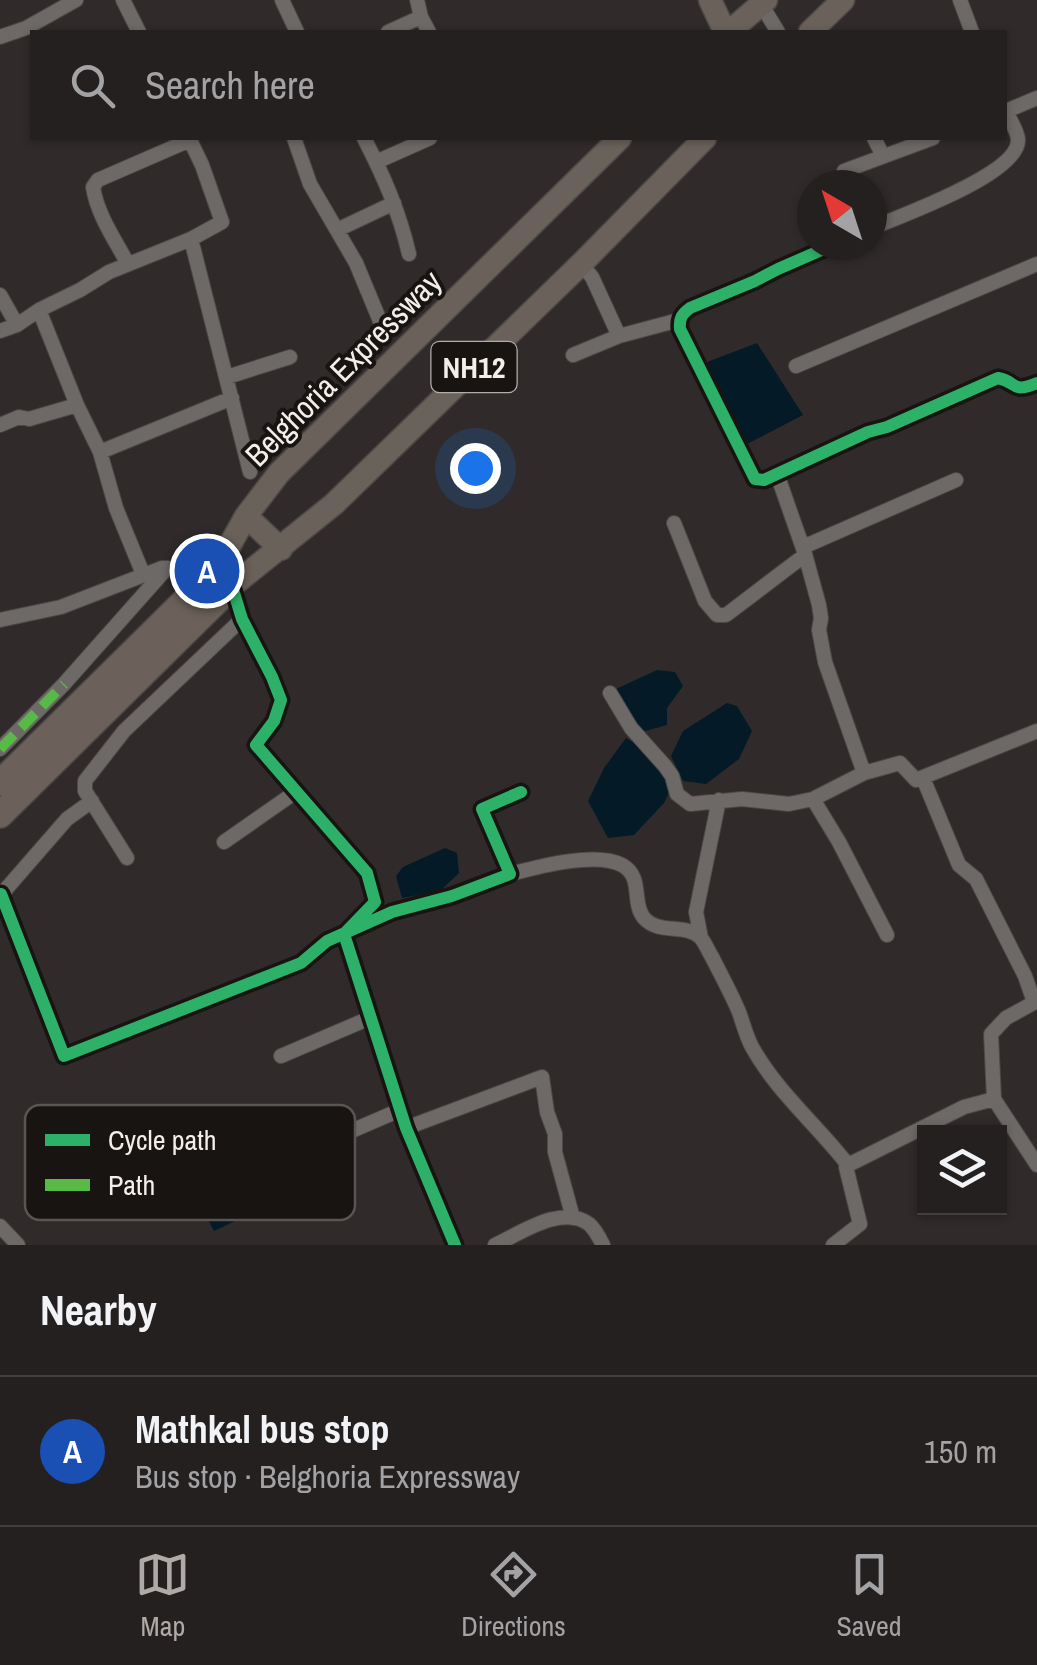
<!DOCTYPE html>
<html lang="en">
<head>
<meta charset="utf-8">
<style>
  :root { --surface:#242020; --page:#302d2d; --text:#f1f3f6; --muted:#a3a3a5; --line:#413e3e; --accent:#afaaa7 }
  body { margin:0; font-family:"Archivo Narrow",sans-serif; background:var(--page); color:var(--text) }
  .controls { position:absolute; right:30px; bottom:30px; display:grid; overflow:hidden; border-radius:0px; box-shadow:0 2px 8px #0004 }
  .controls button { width:90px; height:90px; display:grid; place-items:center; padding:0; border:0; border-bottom:2px solid var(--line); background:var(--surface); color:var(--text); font:50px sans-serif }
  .compass { position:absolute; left:797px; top:170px; width:90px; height:90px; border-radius:50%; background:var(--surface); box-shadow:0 2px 8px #0004; rotate:321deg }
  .you { position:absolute; left:475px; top:468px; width:35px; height:35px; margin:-25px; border:8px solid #fff; border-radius:50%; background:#1a73e8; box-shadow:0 0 0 15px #1a73e833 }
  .badge { display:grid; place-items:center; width:65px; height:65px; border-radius:50%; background:var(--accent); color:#fff; font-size:32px; font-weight:700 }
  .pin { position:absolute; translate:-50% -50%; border:5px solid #fff; box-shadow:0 2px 10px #0006 }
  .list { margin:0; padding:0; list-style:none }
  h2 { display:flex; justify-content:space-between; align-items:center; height:130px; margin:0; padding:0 40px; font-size:42px }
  h2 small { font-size:32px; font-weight:400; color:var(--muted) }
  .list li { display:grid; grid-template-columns:65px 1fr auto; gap:30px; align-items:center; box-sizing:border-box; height:150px; padding:0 40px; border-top:2px solid var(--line) }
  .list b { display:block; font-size:38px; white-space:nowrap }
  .list p { margin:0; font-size:32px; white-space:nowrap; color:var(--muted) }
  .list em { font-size:32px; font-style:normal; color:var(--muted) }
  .icon { flex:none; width:55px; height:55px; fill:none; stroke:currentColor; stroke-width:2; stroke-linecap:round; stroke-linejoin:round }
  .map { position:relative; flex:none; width:1037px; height:1245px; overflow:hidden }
  .search { position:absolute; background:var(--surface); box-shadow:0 2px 8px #0004; left:30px; right:30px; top:30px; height:110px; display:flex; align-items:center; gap:25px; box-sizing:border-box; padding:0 35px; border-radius:0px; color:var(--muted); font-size:38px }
  .sheet { height:280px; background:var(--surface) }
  nav { display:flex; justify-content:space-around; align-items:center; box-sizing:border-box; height:140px; border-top:2px solid var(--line); background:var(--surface); font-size:28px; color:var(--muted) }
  nav a { display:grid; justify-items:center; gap:5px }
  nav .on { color:var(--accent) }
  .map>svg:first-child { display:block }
  .water { fill:#041a26 }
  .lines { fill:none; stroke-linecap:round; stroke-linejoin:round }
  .minor-casing { stroke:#4c4846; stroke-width:16 }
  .trunk-casing { stroke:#4c4846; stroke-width:25 }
  .motorway-casing { stroke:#4c4846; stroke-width:28 }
  .minor { stroke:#6d6967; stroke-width:14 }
  .trunk { stroke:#6a615b; stroke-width:22 }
  .motorway { stroke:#6c615a; stroke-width:25 }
  .quiet { stroke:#58b947; stroke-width:10; stroke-dasharray:20 10; stroke-linecap:butt }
  .cycleway-casing { stroke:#181412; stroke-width:19 }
  .cycleway { stroke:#2db169; stroke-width:12 }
  .labels { text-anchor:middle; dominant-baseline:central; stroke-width:8; stroke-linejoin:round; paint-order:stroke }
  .shield { fill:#181412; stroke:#b2adaa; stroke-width:2.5 }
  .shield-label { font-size:30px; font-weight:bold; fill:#f4eeeb }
  .street-label { font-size:32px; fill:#f4eeeb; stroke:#181412 }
  .key { fill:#181412; stroke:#5a5553; stroke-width:2.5 }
  .key-label { font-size:28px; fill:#f4eeeb }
</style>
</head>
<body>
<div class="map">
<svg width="1037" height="1245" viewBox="0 0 1037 1245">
  <rect width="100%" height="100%" fill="#302b2a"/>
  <!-- water -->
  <path class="water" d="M 757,343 L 803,415 L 747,444 L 707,362 Z
    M 657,670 L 675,672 L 683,686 L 667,708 L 667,725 L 645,731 L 632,726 L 616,689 Z
    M 727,703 L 737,706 L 752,731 L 739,759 L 706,784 L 683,781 L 671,756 L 683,731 Z
    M 626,738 L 653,754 L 671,788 L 664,803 L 634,835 L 608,838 L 588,801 L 604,768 Z
    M 445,848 L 457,853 L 459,873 L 440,891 L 402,898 L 396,876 L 403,867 Z
    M 234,1150 L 250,1168 L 263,1208 L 214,1231 L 188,1182 L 196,1165 Z"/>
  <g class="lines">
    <defs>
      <path id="minor" d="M 123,0 L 139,32
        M 282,0 L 297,32
        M 417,0 L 421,17 L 429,32
        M 960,0 L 972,32
        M 761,4 L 778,32
        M 388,32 L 421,17
        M 0,37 L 26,28 L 76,0
        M 189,138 L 202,165 L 222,222 L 191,239 L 250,472
        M 294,138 L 310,184 L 356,263 L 385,333
        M 364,138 C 384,177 399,211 409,254
        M 874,138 L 883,156
        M 376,162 L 430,138
        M 844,171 L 933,138
        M 872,228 C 900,216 1019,174 1018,140 C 1018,131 1009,119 1006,111 L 1037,98
        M 337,230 L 394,203
        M 833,245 L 778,269 L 755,281 L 690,308 C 682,314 679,318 680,329 L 755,479 L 764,480 L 868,432 L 887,427 L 998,378 C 1018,382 1011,394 1037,383
        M 128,264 C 115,240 97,214 93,187 L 98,180 L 190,140
        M 581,264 L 592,277 L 619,336 L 679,320
        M 0,295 L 17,325 L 39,310
        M 0,331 L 17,325
        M 573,355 L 619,336
        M 796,366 L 1037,264
        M 227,377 L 290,357
        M 0,425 L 19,417 L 29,419 L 77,405
        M 100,452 L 232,398
        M 777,474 L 805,554 L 819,605 L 821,618 L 819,630 L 825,662 L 864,773
        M 674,523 L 705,601 L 717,615 L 726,615 L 805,555
        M 803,547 L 956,480
        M 143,574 L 116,508 L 100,452 L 77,405 L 39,310 L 80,290 L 109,272 L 191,239
        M 232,586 L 242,619 L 272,677 L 281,700 L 274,721 L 256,745 L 367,873 L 375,902 L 344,934 L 406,1128 L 455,1245
        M 0,620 L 61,607 L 162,568 L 216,570
        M 610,693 L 631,728 L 665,766 L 672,776 L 677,794 L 690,804 L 742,799 L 789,804 L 813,799 L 839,842 L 887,935
        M 0,749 L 64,684 L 167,568
        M 923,778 L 959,865 L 976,879 L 1025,976 L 1034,1002
        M 813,799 L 864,773 L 900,763 L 916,780 L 1037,731
        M 224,842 L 297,791
        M 127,858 L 85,791 L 85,781 L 124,731 L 242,619
        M 510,874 C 537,867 596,851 622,865 C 644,877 631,903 644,918 C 659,935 685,923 700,937 C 705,942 708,951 712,957 C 721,975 731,993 739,1012 C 743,1023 746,1036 752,1047 C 777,1092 817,1125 848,1165
        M 1,894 L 64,1056 L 301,963 L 327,941 L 392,912 L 452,896 L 510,874 L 482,809 L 521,792
        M 0,896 L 67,819 L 92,801
        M 701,938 L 696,912 L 719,800
        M 281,1056 L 370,1018
        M 994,1099 L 991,1034 L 1006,1018 L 1037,1001
        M 406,1128 L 542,1077 L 547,1112 L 555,1134 L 555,1152 L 573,1218
        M 268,1167 L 400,1110
        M 0,1226 L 18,1245
        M 495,1245 C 521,1233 562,1204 589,1224 C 595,1229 600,1239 603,1245
        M 833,1245 L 860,1224 L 846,1167 L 848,1165 L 964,1107 L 994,1099 L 1037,1165"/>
      <path id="trunk" d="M 710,0 L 725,32
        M 729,32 L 766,0
        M 810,32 L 843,0
        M 246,516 L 281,549
        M 216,570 L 246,516 L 279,473 L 620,138
        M 232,586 L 334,504 L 581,264 L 705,138"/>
      <path id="motorway" d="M 0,783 L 216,570
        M 0,815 L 232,586"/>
    </defs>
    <!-- minor casing -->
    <use href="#minor" class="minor-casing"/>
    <!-- trunk casing -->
    <use href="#trunk" class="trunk-casing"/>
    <!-- motorway casing -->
    <use href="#motorway" class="motorway-casing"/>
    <!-- minor -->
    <use href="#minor" class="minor"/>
    <!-- trunk -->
    <use href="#trunk" class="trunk"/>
    <!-- motorway -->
    <use href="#motorway" class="motorway"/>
    <!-- quiet -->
    <path class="quiet" d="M 0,749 L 64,684"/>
    <defs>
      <path id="cycleway" d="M 833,245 L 778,269 L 755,281 L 690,308 C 682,314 679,318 680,329 L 755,479 L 764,480 L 868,432 L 887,427 L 998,378 C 1018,382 1011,394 1037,383
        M 232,586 L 242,619 L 272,677 L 281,700 L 274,721 L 256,745 L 367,873 L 375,902 L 344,934 L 406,1128 L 455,1245
        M 1,894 L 64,1056 L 301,963 L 327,941 L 392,912 L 452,896 L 510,874 L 482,809 L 521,792"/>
    </defs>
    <!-- cycleway casing -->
    <use href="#cycleway" class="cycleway-casing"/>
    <!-- cycleway -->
    <use href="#cycleway" class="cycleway"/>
  </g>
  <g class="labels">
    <!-- shield labels -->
    <rect class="shield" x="431.5" y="342" width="85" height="50" rx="8"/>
    <g class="shield-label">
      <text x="474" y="367">NH12</text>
    </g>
    <!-- street labels -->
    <g class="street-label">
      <text transform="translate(343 368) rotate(-45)">Belghoria Expressway</text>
    </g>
  </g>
  <!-- legend -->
  <rect x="25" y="1105" width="330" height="115" rx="15" class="key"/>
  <rect x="45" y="1134" width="45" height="12" fill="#2db169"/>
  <rect x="45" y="1179" width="45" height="12" fill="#58b947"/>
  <g class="key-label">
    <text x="108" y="1150">Cycle path</text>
    <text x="108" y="1195">Path</text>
  </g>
</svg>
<div class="controls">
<button><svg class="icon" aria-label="layers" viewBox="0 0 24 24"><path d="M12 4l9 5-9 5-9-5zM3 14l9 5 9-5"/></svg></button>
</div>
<svg class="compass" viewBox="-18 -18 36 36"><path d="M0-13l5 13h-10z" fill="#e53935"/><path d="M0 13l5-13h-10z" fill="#a3a3a5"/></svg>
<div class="you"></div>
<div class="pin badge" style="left:207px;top:571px;background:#1a4fb4">A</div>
<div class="search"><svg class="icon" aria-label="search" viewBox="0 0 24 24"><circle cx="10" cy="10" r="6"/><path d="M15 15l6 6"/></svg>Search here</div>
</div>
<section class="sheet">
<h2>Nearby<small></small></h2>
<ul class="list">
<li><span class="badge" style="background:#1a4fb4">A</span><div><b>Mathkal bus stop</b><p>Bus stop · Belghoria Expressway</p></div><em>150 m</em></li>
</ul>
</section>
<nav>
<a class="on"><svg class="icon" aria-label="map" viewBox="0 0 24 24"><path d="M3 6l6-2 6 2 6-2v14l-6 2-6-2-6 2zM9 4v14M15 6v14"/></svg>Map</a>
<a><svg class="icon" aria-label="directions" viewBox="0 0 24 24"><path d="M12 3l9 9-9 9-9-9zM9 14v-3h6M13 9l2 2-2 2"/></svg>Directions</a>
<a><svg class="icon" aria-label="saved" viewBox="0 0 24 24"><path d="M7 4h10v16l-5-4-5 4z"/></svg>Saved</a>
</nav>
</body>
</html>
